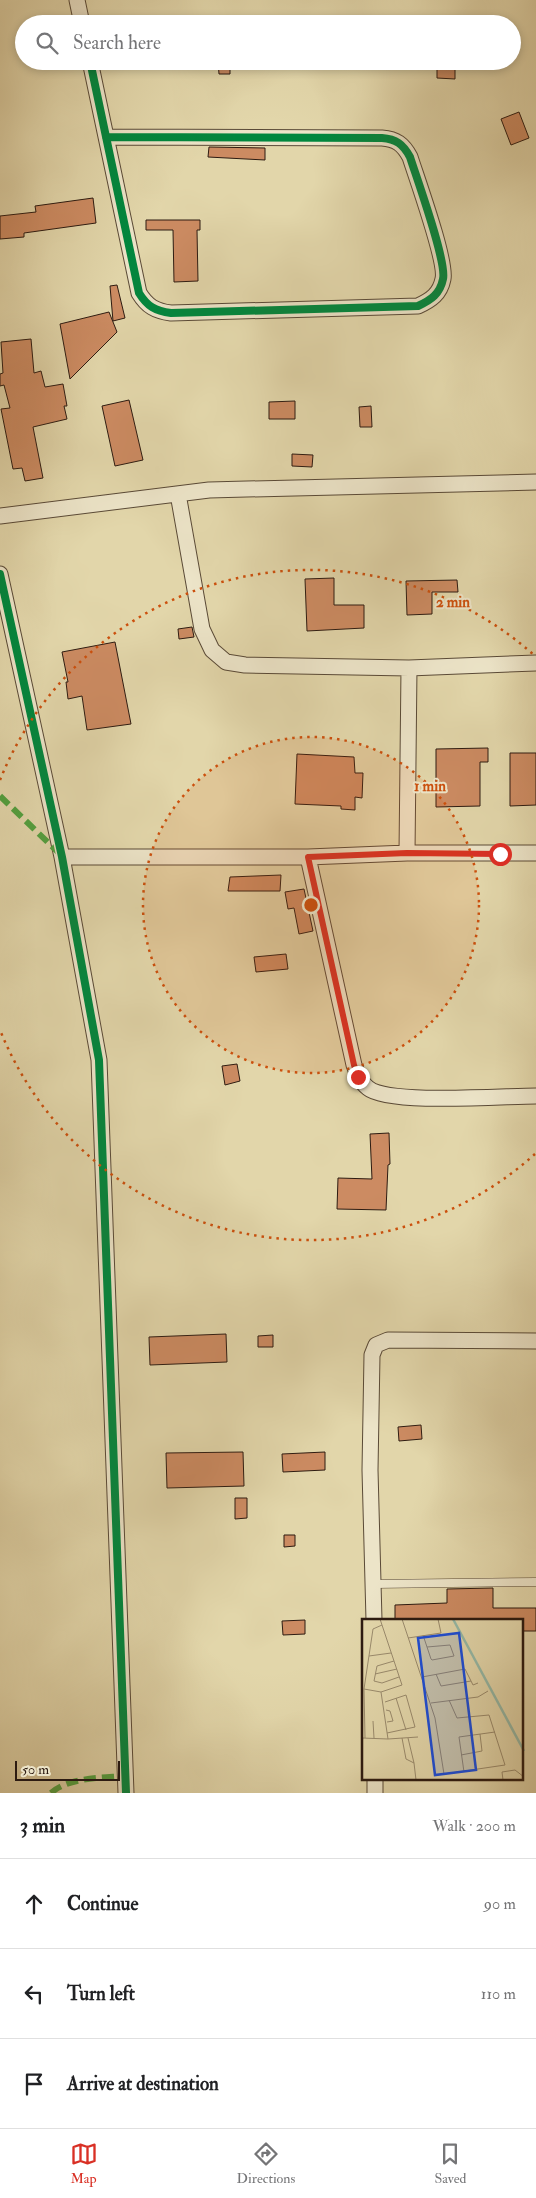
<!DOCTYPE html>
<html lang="en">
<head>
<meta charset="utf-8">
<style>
  :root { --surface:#fff; --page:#f2f2f2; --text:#202124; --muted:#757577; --line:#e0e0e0; --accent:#d93025 }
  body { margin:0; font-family:"IM FELL Double Pica",serif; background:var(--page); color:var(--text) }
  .scale { position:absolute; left:15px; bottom:12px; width:105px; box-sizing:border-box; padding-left:5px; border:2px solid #2d1b11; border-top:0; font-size:14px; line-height:18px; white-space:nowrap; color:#2d1b11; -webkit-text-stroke:4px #ece4c8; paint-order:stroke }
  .stop { position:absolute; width:15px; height:15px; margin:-11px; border:4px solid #d93025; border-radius:50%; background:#fff }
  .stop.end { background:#d93025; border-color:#fff; box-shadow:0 1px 5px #0008 }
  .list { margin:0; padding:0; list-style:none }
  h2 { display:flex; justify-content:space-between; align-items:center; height:65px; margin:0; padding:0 20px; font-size:21px }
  h2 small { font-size:16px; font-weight:400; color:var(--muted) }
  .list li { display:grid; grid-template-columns:32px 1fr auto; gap:15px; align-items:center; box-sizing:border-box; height:90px; padding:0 20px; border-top:1px solid var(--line) }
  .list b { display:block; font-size:19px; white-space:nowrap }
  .list em { font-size:16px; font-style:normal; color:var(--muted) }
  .icon { flex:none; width:28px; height:28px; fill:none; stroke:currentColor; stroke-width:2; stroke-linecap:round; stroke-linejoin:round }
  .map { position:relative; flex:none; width:536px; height:1793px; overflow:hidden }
  .search { position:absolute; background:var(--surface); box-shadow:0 2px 8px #0003; left:15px; right:15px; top:15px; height:55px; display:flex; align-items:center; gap:12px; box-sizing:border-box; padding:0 18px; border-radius:28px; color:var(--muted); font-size:19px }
  .sheet { height:335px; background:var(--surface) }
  nav { display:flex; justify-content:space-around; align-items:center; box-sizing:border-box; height:70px; border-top:1px solid var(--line); background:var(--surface); font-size:14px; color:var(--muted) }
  nav a { display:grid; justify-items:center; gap:2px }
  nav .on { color:var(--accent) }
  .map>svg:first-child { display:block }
  .building { fill:#cc8b62; stroke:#2d1b11 }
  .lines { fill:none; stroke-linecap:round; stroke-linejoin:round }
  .service-casing { stroke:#5a4a37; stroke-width:9 }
  .minor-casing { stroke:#5a4a37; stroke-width:17 }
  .service { stroke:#ece4c8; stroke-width:8 }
  .minor { stroke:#ece4c8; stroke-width:15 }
  .quiet { stroke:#52a13f; stroke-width:6; stroke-dasharray:12 6; stroke-linecap:butt }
  .cycleway-casing { stroke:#ece4c8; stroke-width:11 }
  .cycleway { stroke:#00873e; stroke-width:8 }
  .route { stroke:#d93025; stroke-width:6 }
  .ring { fill:none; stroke:#cc500d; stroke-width:2.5; stroke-dasharray:2.5 5 }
  .inset-river { fill:none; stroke:#95b9a7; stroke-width:2.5 }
  .inset-road { fill:none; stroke:#9a8b6d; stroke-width:1 }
  .view { fill:#1d4ed8; fill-opacity:0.15; stroke:#1d4ed8; stroke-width:2.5 }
  .inset-edge { fill:none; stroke:#2d1b11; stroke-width:2.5 }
  .centre { fill:#cc500d; stroke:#ece4c8; stroke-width:2.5 }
  .ring-label { font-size:15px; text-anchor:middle; font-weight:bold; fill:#cc500d; stroke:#ece4c8; stroke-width:4; stroke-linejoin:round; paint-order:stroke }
</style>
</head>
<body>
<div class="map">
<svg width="536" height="1793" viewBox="0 0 536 1793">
  <rect width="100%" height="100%" fill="#e2d6aa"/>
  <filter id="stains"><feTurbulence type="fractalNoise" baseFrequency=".004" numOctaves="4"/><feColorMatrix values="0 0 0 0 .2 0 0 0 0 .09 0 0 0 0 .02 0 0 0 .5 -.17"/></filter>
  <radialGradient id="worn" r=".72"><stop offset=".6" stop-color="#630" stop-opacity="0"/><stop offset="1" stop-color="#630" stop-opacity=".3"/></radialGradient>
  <!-- building -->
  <path class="building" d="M 218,61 L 230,61 L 230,74 L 219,74 Z
    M 437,61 L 455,61 L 455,79 L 437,78 Z
    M 519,112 L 529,138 L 511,145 L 501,119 Z
    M 209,147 L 265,148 L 265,160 L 208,157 Z
    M 93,198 L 96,223 L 24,233 L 24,237 L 0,239 L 0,216 L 36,212 L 35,206 Z
    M 146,220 L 200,220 L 200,230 L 197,230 L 198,281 L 174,282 L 173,230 L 146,230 Z
    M 117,285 L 125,318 L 113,321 L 110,286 Z
    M 109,312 L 117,332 L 70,379 L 60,324 Z
    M 31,339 L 34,373 L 41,371 L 45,387 L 63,384 L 67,406 L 64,406 L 67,419 L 33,427 L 43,478 L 25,481 L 22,468 L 13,469 L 1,409 L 10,408 L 4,385 L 0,386 L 0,374 L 3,373 L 1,342 Z
    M 129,400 L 143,460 L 115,466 L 102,406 Z
    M 295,401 L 295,419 L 269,419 L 269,402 Z
    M 371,406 L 372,427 L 360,427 L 359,407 Z
    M 292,454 L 313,455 L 312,467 L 292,466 Z
    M 334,578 L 334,605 L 364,605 L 364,628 L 307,631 L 305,579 Z
    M 457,580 L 458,592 L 432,592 L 432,614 L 407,615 L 406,581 Z
    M 192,627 L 194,637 L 179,639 L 178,629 Z
    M 115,642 L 131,724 L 87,730 L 82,696 L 68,699 L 66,682 L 68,682 L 62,652 Z
    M 488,748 L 488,762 L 480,762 L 480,806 L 436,807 L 436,749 Z
    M 510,753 L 536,753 L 536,805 L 510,806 Z
    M 297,754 L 354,757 L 355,773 L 363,773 L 362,798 L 355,797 L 355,810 L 341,809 L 341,806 L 295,804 Z
    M 281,875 L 280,891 L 228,891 L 230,877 Z
    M 304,889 L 313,931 L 299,934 L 294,908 L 288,909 L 285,892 Z
    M 286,954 L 288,969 L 256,972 L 254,957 Z
    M 237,1064 L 240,1081 L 225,1085 L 222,1066 Z
    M 389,1133 L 390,1164 L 388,1165 L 386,1210 L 337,1209 L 338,1178 L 372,1179 L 370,1134 Z
    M 226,1334 L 227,1362 L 150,1365 L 149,1337 Z
    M 273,1335 L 273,1347 L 258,1347 L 258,1336 Z
    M 421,1425 L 422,1439 L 399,1441 L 398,1427 Z
    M 243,1452 L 244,1486 L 167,1488 L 166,1453 Z
    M 325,1452 L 325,1470 L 283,1472 L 282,1454 Z
    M 235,1498 L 247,1498 L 247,1518 L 235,1519 Z
    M 284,1535 L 295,1535 L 295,1546 L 284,1547 Z
    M 493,1588 L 493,1608 L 536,1608 L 536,1631 L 522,1631 L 522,1620 L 395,1620 L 395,1605 L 447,1603 L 447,1589 Z
    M 305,1620 L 305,1634 L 283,1635 L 282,1621 Z"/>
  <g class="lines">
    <defs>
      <path id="service" d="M 374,1584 L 536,1582"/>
      <path id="minor" d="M 77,0 L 82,24
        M 90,61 L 139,293 C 147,306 155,311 171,313 L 418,306 C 431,300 440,294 443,279 C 447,262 417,179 410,157 C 403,144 396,139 382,138 L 106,137
        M 178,494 L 202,629 L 212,650 L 226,662 L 245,665 L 409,668 L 536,663
        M 0,516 L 209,490 L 536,482
        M 0,574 L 62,857 L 99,1060 L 126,1793
        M 407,853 L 409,668
        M 62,857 L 308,857 L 407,853 L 536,853
        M 308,857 L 354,1065 C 357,1073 360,1082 368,1088 C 388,1105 504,1096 536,1096
        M 374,1620 L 370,1470 L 372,1355 L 376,1345 L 388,1340 L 536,1341
        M 375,1779 L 375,1793"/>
    </defs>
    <!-- service casing -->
    <use href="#service" class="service-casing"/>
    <!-- minor casing -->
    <use href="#minor" class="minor-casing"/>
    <!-- service -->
    <use href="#service" class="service"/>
    <!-- minor -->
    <use href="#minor" class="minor"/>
    <!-- quiet -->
    <path class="quiet" d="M 0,796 L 61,855
      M 51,1793 C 69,1777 102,1778 125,1776"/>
    <defs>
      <path id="cycleway" d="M 90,61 L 139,293 C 147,306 155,311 171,313 L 418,306 C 431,300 440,294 443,279 C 447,262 417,179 410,157 C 403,144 396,139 382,138 L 106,137
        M 0,574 L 62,857 L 99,1060 L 126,1793"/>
    </defs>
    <!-- cycleway casing -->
    <use href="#cycleway" class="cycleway-casing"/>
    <!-- cycleway -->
    <use href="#cycleway" class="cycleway"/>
  </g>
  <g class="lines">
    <!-- route -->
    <path class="route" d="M 358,1077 L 354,1065 L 308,857 L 407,853 L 500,854"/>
  </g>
  <!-- distance rings -->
  <circle cx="311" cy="905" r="168" fill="#cc500d" fill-opacity=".12"/>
  <g class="ring">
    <circle cx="311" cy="905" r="168"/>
    <path d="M535 1154A335 335 0 0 1 0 1030M0 780A335 335 0 0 1 535 656"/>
  </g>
  <!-- overview -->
  <g transform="translate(362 1619)">
    <rect width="161" height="161" fill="#e2d6aa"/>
    <path class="inset-river" d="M 91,0 L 162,132"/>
    <path class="inset-road" d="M 40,0 L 73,99 L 82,155 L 143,146 L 127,96 L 95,99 L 87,81M 61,16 L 69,40 L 70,41 L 92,37 L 88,26 L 65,28M 46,19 L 79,14 L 76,0M 7,37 L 29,34M 32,42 L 15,47 L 12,62 L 20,64 L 37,58M 13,55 L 35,50M 74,55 L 79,67 L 109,62M 60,58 L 103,50 L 111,66 L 116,64M 2,70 L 19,73 L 40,66 L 18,0M 34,79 L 44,111M 23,83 L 44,76 L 53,108 L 25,114M 69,84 L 116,78 L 126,72M 24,91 L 28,92 L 31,102 L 25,103M 11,102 L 12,119M 0,119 L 26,120 L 19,73M 3,119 L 2,70 L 11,10 L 20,6M 40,119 L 44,140 L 52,144 L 54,161M 46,119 L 52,144M 26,120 L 56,118M 99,136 L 120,132 L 118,115M 102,153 L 97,118 L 133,113M 141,161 L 140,153 L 153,151 L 162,158"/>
    <path class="view" d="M 97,14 L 114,151 L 73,156 L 56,19 Z"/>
    <rect width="161" height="161" class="inset-edge"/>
  </g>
  <circle cx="311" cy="905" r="8" class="centre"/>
  <g class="ring-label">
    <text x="453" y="607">2 min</text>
    <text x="430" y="791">1 min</text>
  </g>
  <rect width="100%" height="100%" filter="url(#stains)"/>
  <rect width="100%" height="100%" fill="url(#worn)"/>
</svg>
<div class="scale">50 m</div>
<div class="stop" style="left:500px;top:854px"></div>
<div class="stop end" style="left:358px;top:1077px"></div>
<div class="search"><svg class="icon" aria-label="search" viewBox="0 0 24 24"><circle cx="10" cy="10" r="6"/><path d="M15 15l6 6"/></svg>Search here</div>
</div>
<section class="sheet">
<h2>3 min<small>Walk · 200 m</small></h2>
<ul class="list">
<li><svg class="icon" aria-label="ahead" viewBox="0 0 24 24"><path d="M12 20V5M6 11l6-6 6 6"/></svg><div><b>Continue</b></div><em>90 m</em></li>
<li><svg class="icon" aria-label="left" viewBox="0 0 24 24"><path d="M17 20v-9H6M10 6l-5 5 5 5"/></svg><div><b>Turn left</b></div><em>110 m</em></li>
<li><svg class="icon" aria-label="arrive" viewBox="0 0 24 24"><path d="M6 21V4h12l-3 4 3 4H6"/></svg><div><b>Arrive at destination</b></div></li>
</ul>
</section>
<nav>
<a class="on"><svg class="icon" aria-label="map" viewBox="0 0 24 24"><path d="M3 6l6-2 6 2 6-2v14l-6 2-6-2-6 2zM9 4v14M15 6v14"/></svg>Map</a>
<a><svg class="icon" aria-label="directions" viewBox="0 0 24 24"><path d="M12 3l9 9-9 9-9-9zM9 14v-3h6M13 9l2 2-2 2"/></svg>Directions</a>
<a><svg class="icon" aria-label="saved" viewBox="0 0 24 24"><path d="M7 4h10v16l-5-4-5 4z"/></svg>Saved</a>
</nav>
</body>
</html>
